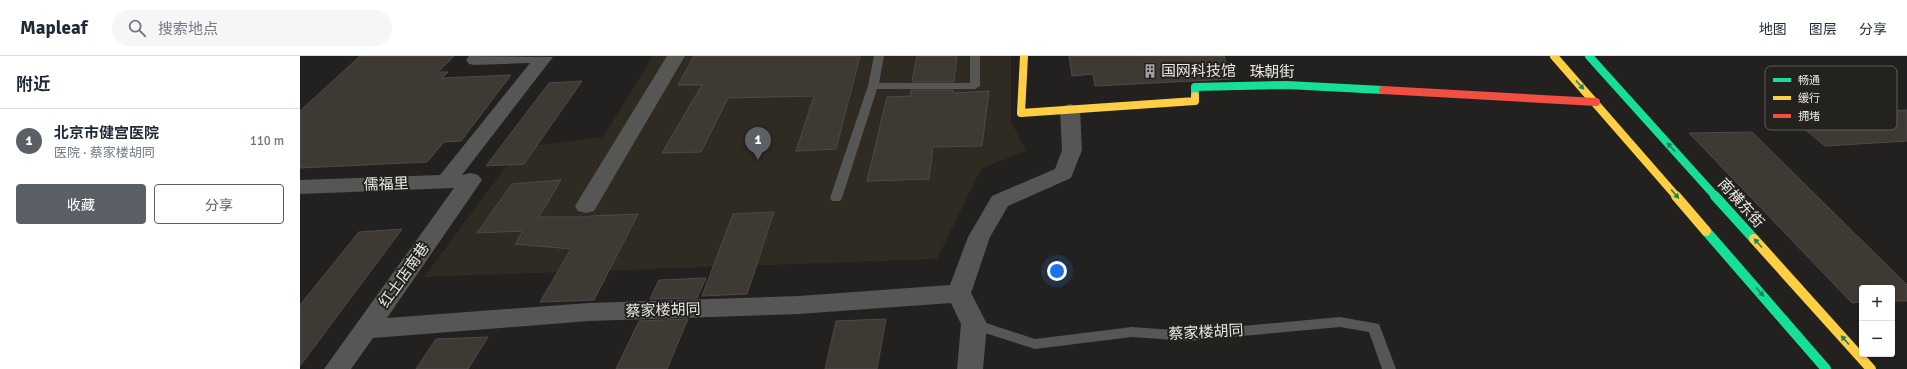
<!DOCTYPE html>
<html lang="zh">
<head>
<meta charset="utf-8">
<style>
  :root { --surface:#fff; --page:#f6f6f7; --text:#1f2937; --muted:#747a83; --line:#e0e1e3; --accent:#5b5f66 }
  body { margin:0; font-family:Signika,"Noto Sans SC",sans-serif; background:var(--page); color:var(--text) }
  .controls { position:absolute; right:12px; bottom:12px; display:grid; overflow:hidden; border-radius:4px; box-shadow:0 1px 3px #0004 }
  .controls button { width:36px; height:36px; display:grid; place-items:center; padding:0; border:0; border-bottom:1px solid var(--line); background:var(--surface); color:var(--text); font:20px sans-serif }
  .you { position:absolute; left:757px; top:215px; width:14px; height:14px; margin:-10px; border:3px solid #fff; border-radius:50%; background:#1a73e8; box-shadow:0 0 0 6px #1a73e833 }
  .badge { display:grid; place-items:center; width:26px; height:26px; border-radius:50%; background:var(--accent); color:#fff; font-size:13px; font-weight:700 }
  .pin { position:absolute; translate:-50% -33px; filter:drop-shadow(0 1px 2px #0008) }
  .pin::after { content:''; position:absolute; top:21px; width:14px; height:12px; background:inherit; clip-path:polygon(0 0,100% 0,50% 100%) }
  .list { margin:0; padding:0; list-style:none }
  h2 { display:flex; justify-content:space-between; align-items:center; height:52px; margin:0; padding:0 16px; font-size:17px }
  h2 small { font-size:13px; font-weight:400; color:var(--muted) }
  .list li { display:grid; grid-template-columns:26px 1fr auto; gap:12px; align-items:center; box-sizing:border-box; height:64px; padding:0 16px; border-top:1px solid var(--line) }
  .list b { display:block; font-size:15px; white-space:nowrap }
  .list p { margin:0; font-size:13px; white-space:nowrap; color:var(--muted) }
  .list em { font-size:13px; font-style:normal; color:var(--muted) }
  .actions { display:flex; gap:8px; padding:12px 16px }
  .actions a { flex:1; padding:9px 0; border:1px solid var(--accent); border-radius:4px; text-align:center; font-size:14px; color:var(--accent) }
  .actions .main { background:var(--accent); color:#fff }
  .icon { flex:none; width:22px; height:22px; fill:none; stroke:currentColor; stroke-width:2; stroke-linecap:round; stroke-linejoin:round }
  .map { position:relative; flex:none; width:1607px; height:313px; overflow:hidden }
  header { display:flex; align-items:center; gap:24px; box-sizing:border-box; height:56px; padding:0 20px; background:var(--surface); border-bottom:1px solid var(--line) }
  header strong { font-size:19px }
  nav { display:flex; gap:22px; margin-inline-start:auto; font-size:14px }
  .search { width:280px; height:36px; background:var(--page); display:flex; align-items:center; gap:10px; box-sizing:border-box; padding:0 14px; border-radius:22px; color:var(--muted); font-size:15px }
  main { display:flex }
  aside { flex:1; background:var(--surface) }
  .map>svg:first-child { display:block }
  .built { fill:#2f2a22 }
  .building { fill:#3f3934; stroke:#4c4a49 }
  .lines { fill:none; stroke-linecap:round; stroke-linejoin:round }
  .lane { fill:#565655; fill-rule:evenodd }
  .street { fill:#565655; fill-rule:evenodd }
  .fast-far1 { stroke:#16e098; stroke-width:8 }
  .fast { stroke:#16e098; stroke-width:10 }
  .slow-far1 { stroke:#ffcf43; stroke-width:8 }
  .slow { stroke:#ffcf43; stroke-width:10 }
  .jam { stroke:#f24e42; stroke-width:8 }
  .oneway { fill:#1d815b }
  .labels { text-anchor:middle; dominant-baseline:central; stroke-width:4; stroke-linejoin:round; paint-order:stroke }
  .poi-label { font-size:15px; fill:#eae8e6; stroke:#24221e; text-anchor:start }
  .street-label { font-size:15px; fill:#eae8e6; stroke:#24221e }
  .key { fill:#24221e; stroke:#5f5d5a; stroke-width:1 }
  .key-label { font-size:11px; fill:#eae8e6 }
</style>
</head>
<body>
<header>
<strong>Mapleaf</strong>
<div class="search"><svg class="icon" aria-label="search" viewBox="0 0 24 24"><circle cx="10" cy="10" r="6"/><path d="M15 15l6 6"/></svg>搜索地点</div>
<nav><a>地图</a><a>图层</a><a>分享</a></nav>
</header>
<main>
<aside>
<h2>附近<small></small></h2>
<ul class="list">
<li><span class="badge">1</span><div><b>北京市健宫医院</b><p>医院 · 蔡家楼胡同</p></div><em>110 m</em></li>
</ul>
<div class="actions"><a class="main">收藏</a><a>分享</a></div>
</aside>
<div class="map">
<svg width="1607" height="313" viewBox="0 0 1607 313">
  <rect width="100%" height="100%" fill="#23211f"/>
  <!-- built -->
  <path class="built" d="M 353,0 L 711,0 L 711,65 L 726,95 L 681,113 L 637,203 L 124,221 L 221,91 L 303,81 Z"/>
  <!-- building -->
  <path class="building" d="M 60,0 L 154,0 L 138,16 L 148,16 L 142,22 L 211,19 L 161,85 L 144,86 L 127,106 L 0,112 L 0,55 Z
    M 394,0 L 560,0 L 536,93 L 496,95 L 514,40 L 428,42 L 401,96 L 362,97 L 402,29 L 378,29 Z
    M 617,0 L 657,0 L 654,26 L 612,26 Z
    M 769,0 L 924,0 L 932,23 L 795,30 L 793,18 L 772,20 Z
    M 282,25 L 224,108 L 186,110 L 249,27 Z
    M 611,34 L 653,34 L 653,37 L 689,35 L 682,90 L 633,91 L 629,123 L 567,125 L 587,41 L 610,40 Z
    M 1607,54 L 1607,85 L 1525,90 L 1489,60 Z
    M 1452,76 L 1607,229 L 1607,245 L 1592,245 L 1592,232 L 1562,232 L 1562,246 L 1552,247 L 1389,77 Z
    M 261,124 L 239,161 L 289,161 L 290,160 L 338,158 L 294,244 L 240,246 L 271,193 L 215,188 L 223,175 L 177,177 L 212,128 Z
    M 474,156 L 447,238 L 402,240 L 433,158 Z
    M 102,173 L 0,310 L 0,249 L 59,176 Z
    M 406,222 L 397,242 L 350,243 L 359,224 Z
    M 388,263 L 367,313 L 316,313 L 339,265 Z
    M 586,263 L 577,313 L 525,313 L 536,265 Z
    M 188,281 L 168,313 L 116,313 L 136,283 Z"/>
  <g class="lines">
    <!-- lane -->
    <path class="lane" d="M 574,0 L 584,0 L 579,27 L 670,27 L 670,0 L 680,0 L 680,30 L 675,33 L 577,33 L 542,142 L 540,145 L 532,145 L 530,142 L 568,30 Z
      M 1040,261 L 1079,268 L 1096,313 L 1082,313 L 1069,276 L 1040,271 L 888,285 L 832,281 L 735,293 L 669,272 L 667,268 L 669,264 L 674,263 L 735,283 L 832,271 L 888,275 Z"/>
    <!-- street -->
    <path class="street" d="M 169,0 L 253,1 L 162,119 L 171,117 L 178,119 L 182,124 L 87,262 L 289,247 L 499,240 L 650,229 L 668,181 L 692,140 L 755,113 L 762,94 L 760,54 L 763,50 L 770,48 L 777,50 L 780,54 L 782,94 L 771,122 L 708,150 L 690,181 L 671,237 L 687,268 L 683,313 L 657,313 L 661,268 L 651,247 L 499,258 L 289,265 L 73,282 L 51,313 L 24,313 L 154,132 L 0,138 L 0,124 L 140,119 L 230,7 L 175,9 L 169,8 L 166,4 Z
      M 367,0 L 385,0 L 294,155 L 286,157 L 278,155 L 275,150 Z"/>
    <!-- fast-far1 -->
    <path class="fast-far1" d="M 1289,0 L 1416,141
      M 895,40 L 895,31 L 987,29 L 1083,34"/>
    <!-- fast -->
    <path class="fast" d="M 1415,140 L 1454,183
      M 1406,175 L 1526,313"/>
    <!-- slow-far1 -->
    <path class="slow-far1" d="M 724,0 L 721,57 L 895,45 L 895,40
      M 1254,0 L 1377,141"/>
    <!-- slow -->
    <path class="slow" d="M 1376,140 L 1406,175
      M 1454,183 L 1571,313"/>
    <!-- jam -->
    <path class="jam" d="M 1083,34 L 1296,46"/>
  </g>
  <!-- one-way arrows -->
  <defs><path id="oneway-solid" d="M-6-.8H1V-3.2L6.5 0L1 3.2V.8H-6Z"/></defs>
  <g class="oneway">
    <use href="#oneway-solid" transform="translate(1280 29) rotate(48)"/>
    <use href="#oneway-solid" transform="translate(1371 91) rotate(-132)"/>
    <use href="#oneway-solid" transform="translate(1375 138) rotate(49)"/>
    <use href="#oneway-solid" transform="translate(1458 187) rotate(-132)"/>
    <use href="#oneway-solid" transform="translate(1460 236) rotate(49)"/>
    <use href="#oneway-solid" transform="translate(1545 284) rotate(-132)"/>
  </g>
  <!-- icons -->
  <defs>
    <symbol id="building-bare" viewBox="-9 -9 18 18"><path d="M-4-6H4V6H1V3H-1V6H-4ZM-2.5-4.3h1.7v1.8h-1.7ZM.8-4.3h1.7v1.8H.8ZM-2.5-1h1.7V.8h-1.7ZM.8-1h1.7V.8H.8Z" fill="#a4a2a0" stroke="#24221e" stroke-width="2.5" paint-order="stroke"/></symbol>
  </defs>
  <g fill-rule="evenodd">
    <use href="#building-bare" x="840" y="5" width="20" height="20"/>
  </g>
  <g class="labels">
    <!-- poi labels -->
    <g class="poi-label">
      <text x="861" y="15">国网科技馆</text>
    </g>
    <!-- street labels -->
    <g class="street-label">
      <text x="972" y="16">珠朝街</text>
      <text transform="translate(86 128) rotate(-2)">儒福里</text>
      <text transform="translate(1441 147) rotate(48)">南横东街</text>
      <text transform="translate(104 219) rotate(-55)">红土店南巷</text>
      <text transform="translate(363 254) rotate(-2)">蔡家楼胡同</text>
      <text transform="translate(906 276) rotate(-3)">蔡家楼胡同</text>
    </g>
  </g>
  <!-- legend -->
  <rect x="1465" y="10" width="132" height="64" rx="6" class="key"/>
  <rect x="1473" y="22" width="18" height="4" fill="#16e098"/>
  <rect x="1473" y="40" width="18" height="4" fill="#ffcf43"/>
  <rect x="1473" y="58" width="18" height="4" fill="#f24e42"/>
  <g class="key-label">
    <text x="1498" y="28">畅通</text>
    <text x="1498" y="46">缓行</text>
    <text x="1498" y="64">拥堵</text>
  </g>
</svg>
<div class="controls">
<button>+</button>
<button>−</button>
</div>
<div class="you"></div>
<div class="pin badge" style="left:458px;top:104px">1</div>
</div>
</main>
</body>
</html>
